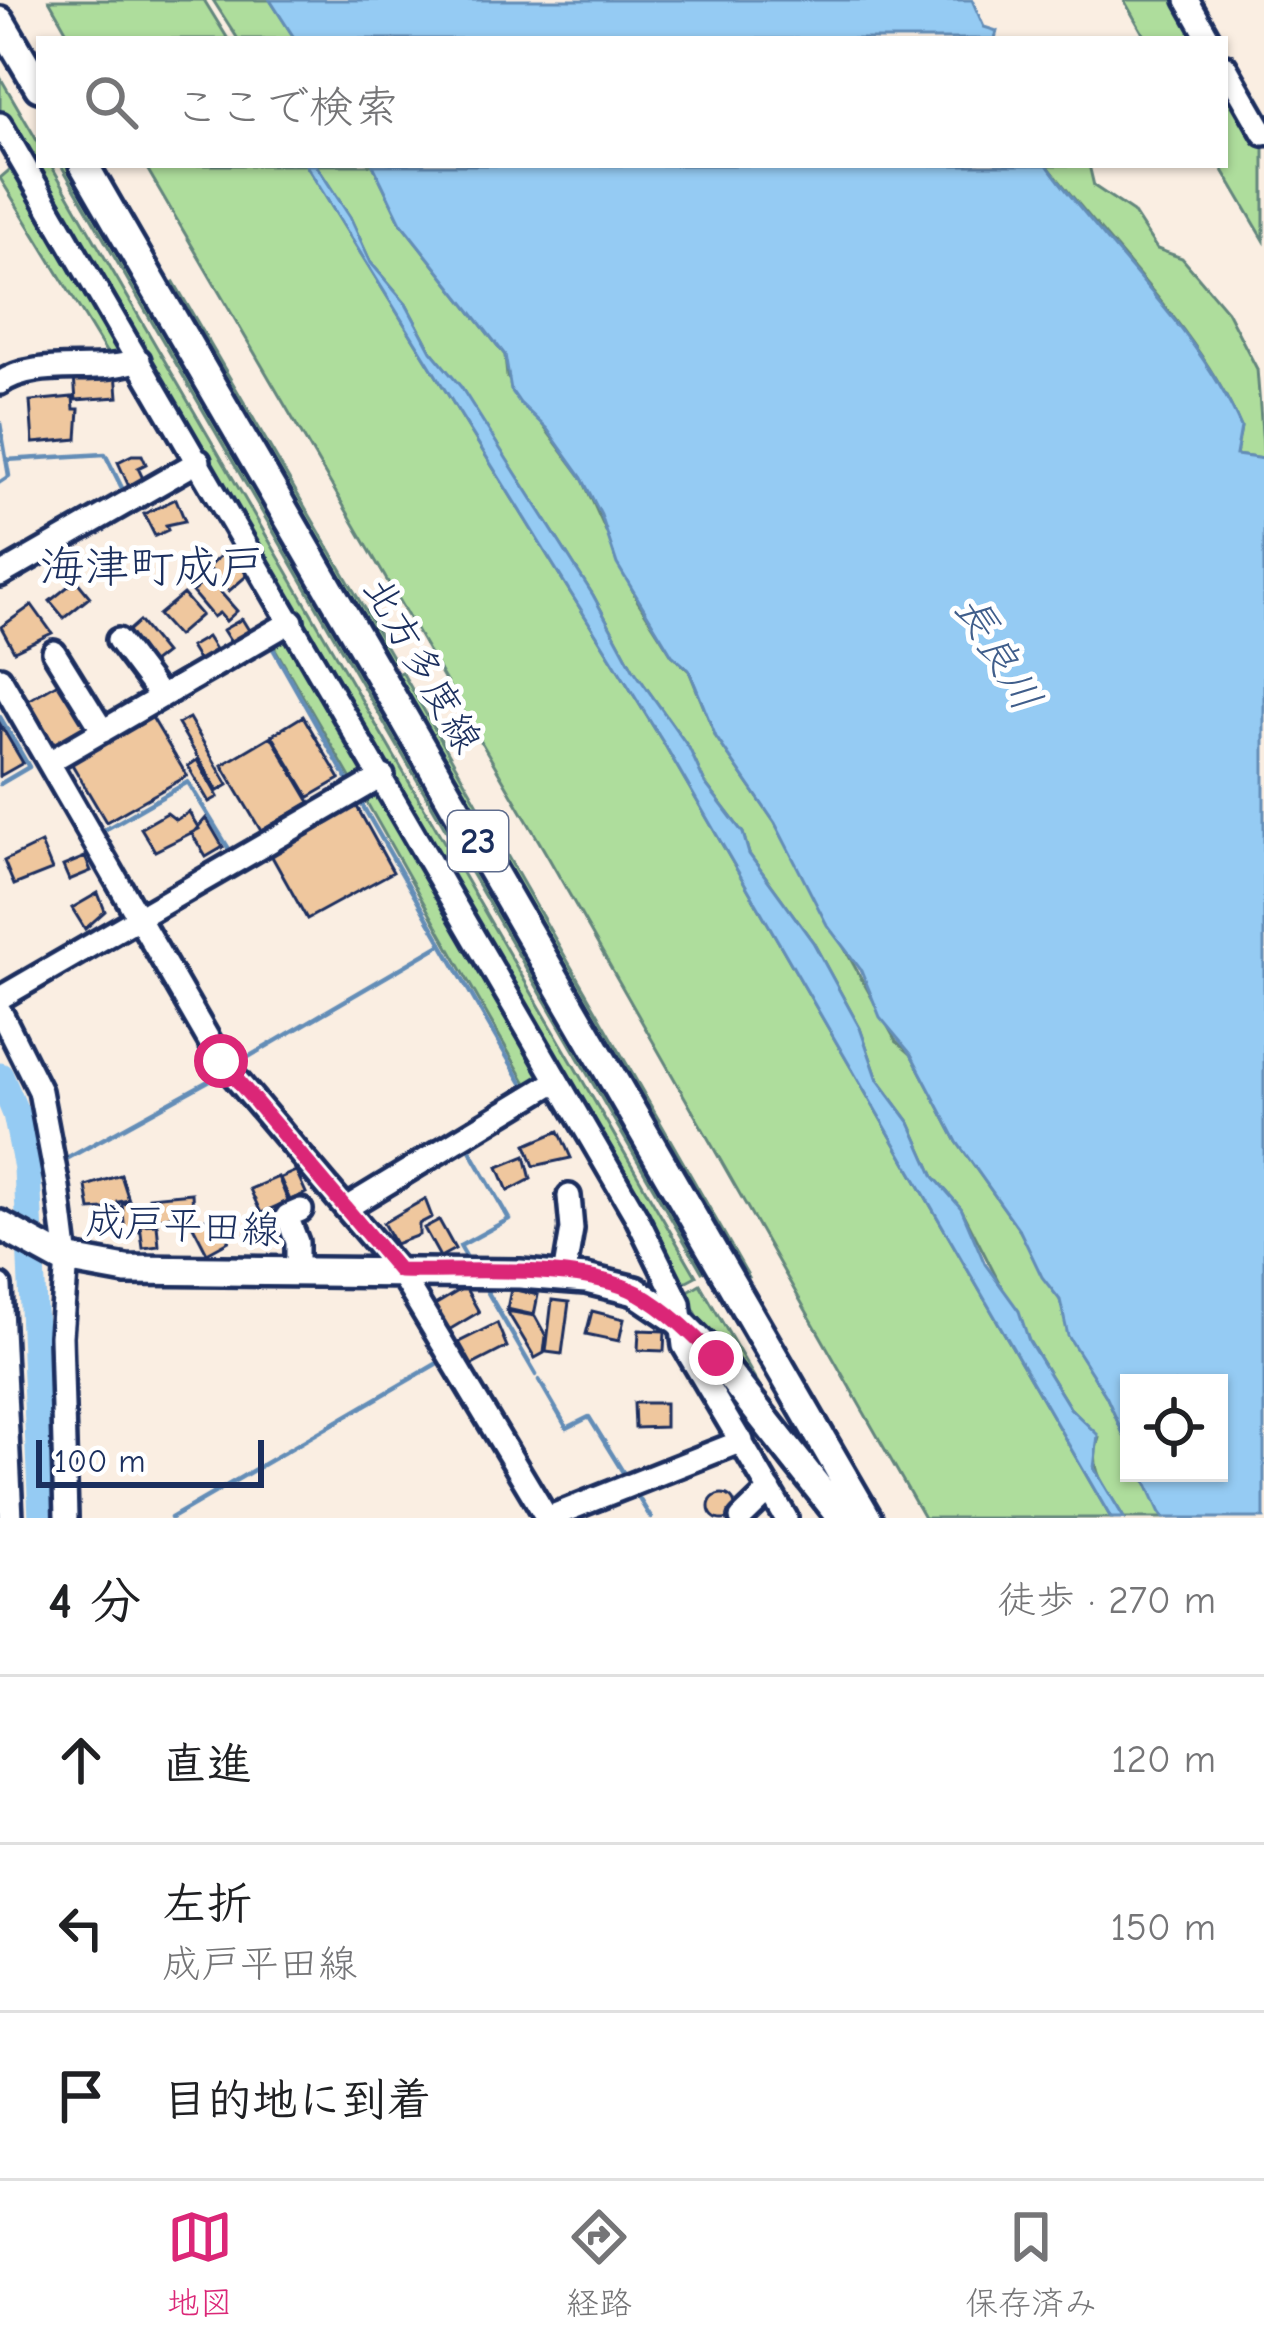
<!DOCTYPE html>
<html lang="ja">
<head>
<meta charset="utf-8">
<style>
  :root { --surface:#fff; --page:#f6f6f6; --text:#202124; --muted:#757577; --line:#e0e0e0; --accent:#db2777 }
  body { margin:0; font-family:"Comic Neue","Klee One",sans-serif; background:var(--page); color:var(--text) }
  .controls { position:absolute; right:36px; bottom:36px; display:grid; overflow:hidden; border-radius:0px; box-shadow:0 3px 9px #0004 }
  .controls button { width:108px; height:108px; display:grid; place-items:center; padding:0; border:0; border-bottom:3px solid var(--line); background:var(--surface); color:var(--text); font:60px sans-serif }
  .scale { position:absolute; left:36px; bottom:30px; width:228px; box-sizing:border-box; padding-left:12px; border:6px solid #1b2f5e; border-top:0; font-size:33px; line-height:42px; white-space:nowrap; color:#1b2f5e; -webkit-text-stroke:9px #fff; paint-order:stroke }
  .stop { position:absolute; width:36px; height:36px; margin:-27px; border:9px solid #db2777; border-radius:50%; background:#fff }
  .stop.end { background:#db2777; border-color:#fff; box-shadow:0 3px 12px #0008 }
  .list { margin:0; padding:0; list-style:none }
  h2 { display:flex; justify-content:space-between; align-items:center; height:156px; margin:0; padding:0 48px; font-size:51px }
  h2 small { font-size:39px; font-weight:400; color:var(--muted) }
  .list li { display:grid; grid-template-columns:78px 1fr auto; gap:36px; align-items:center; box-sizing:border-box; height:168px; padding:0 48px; border-top:3px solid var(--line) }
  .list b { display:block; font-size:45px; white-space:nowrap }
  .list p { margin:0; font-size:39px; white-space:nowrap; color:var(--muted) }
  .list em { font-size:39px; font-style:normal; color:var(--muted) }
  .icon { flex:none; width:66px; height:66px; fill:none; stroke:currentColor; stroke-width:2; stroke-linecap:round; stroke-linejoin:round }
  .map { position:relative; flex:none; width:1264px; height:1518px; overflow:hidden }
  .search { position:absolute; background:var(--surface); box-shadow:0 3px 9px #0004; left:36px; right:36px; top:36px; height:132px; display:flex; align-items:center; gap:30px; box-sizing:border-box; padding:0 42px; border-radius:0px; color:var(--muted); font-size:45px }
  .sheet { height:660px; background:var(--surface) }
  nav { display:flex; justify-content:space-around; align-items:center; box-sizing:border-box; height:168px; border-top:3px solid var(--line); background:var(--surface); font-size:33px; color:var(--muted) }
  nav a { display:grid; justify-items:center; gap:6px }
  nav .on { color:var(--accent) }
  .map>svg:first-child { display:block }
  .green { fill:#aedd9c; stroke:#64867d; stroke-width:3 }
  .water { fill:#95cbf3; stroke:#648db7; stroke-width:3 }
  .lines { fill:none; stroke-linecap:round; stroke-linejoin:round }
  .stream { stroke:#648db7; stroke-width:4.5 }
  .river { stroke:#95cbf3; stroke-width:27 }
  .building { fill:#efc79e; stroke:#1b2f5e; stroke-width:3 }
  .minor-casing { stroke:#1b2f5e; stroke-width:30 }
  .major-casing { stroke:#1b2f5e; stroke-width:36 }
  .minor { stroke:#fff; stroke-width:21 }
  .major { stroke:#fff; stroke-width:27 }
  .route { stroke:#db2777; stroke-width:15 }
  .labels { text-anchor:middle; dominant-baseline:central; stroke-width:10; stroke-linejoin:round; paint-order:stroke }
  .shield { fill:#fff; stroke:#5f6d8e; stroke-width:3 }
  .shield-label { font-size:36px; font-weight:bold; fill:#1b2f5e }
  .street-label { font-size:39px; fill:#1b2f5e; stroke:#fff }
  .water-label { font-size:42px; font-style:italic; fill:#405e8b; stroke:#fff }
  .quarter-label { font-size:45px; fill:#1b2f5e; stroke:#fff }
</style>
</head>
<body>
<div class="map">
<svg width="1264" height="1518" viewBox="0 0 1264 1518">
  <rect width="100%" height="100%" fill="#faeee2"/>
  <filter id="ink" filterUnits="userSpaceOnUse"><feTurbulence type="fractalNoise" baseFrequency=".00833" numOctaves="2"/><feDisplacementMap in="SourceGraphic" scale="24" xChannelSelector="R" yChannelSelector="G"/><feConvolveMatrix kernelMatrix="1 2 1 2 8 2 1 2 1" color-interpolation-filters="sRGB"/></filter>
  <g filter="url(#ink)">
    <!-- green -->
    <path class="green" d="M 49,0 L 204,0 L 228,39 L 71,39 Z
      M 213,0 L 270,0 L 295,39 L 238,39 Z
      M 1124,0 L 1181,0 L 1203,39 L 1146,39 Z
      M 0,77 L 39,144 L 39,165 L 51,165 L 696,1276 L 679,1285 L 298,618 L 0,111 Z
      M 1225,77 L 1264,145 L 1264,240 L 1220,165 L 1225,165 Z
      M 61,165 L 73,165 L 713,1266 L 702,1272 Z
      M 145,165 L 306,165 L 666,747 L 1111,1518 L 924,1518 L 547,855 Z
      M 316,165 L 373,165 L 401,223 L 505,355 L 507,377 L 582,478 L 637,600 L 672,655 L 689,671 L 716,737 L 775,823 L 896,1041 L 911,1054 L 957,1142 L 1020,1231 L 1060,1300 L 1073,1343 L 1106,1396 L 1129,1447 L 1129,1473 L 1142,1473 L 1164,1518 L 1124,1518 C 1108,1489 1087,1473 1099,1438 L 1070,1408 L 1029,1341 L 961,1208 L 934,1177 L 910,1123 L 878,1080 L 860,1028 L 813,942 L 749,854 L 743,833 L 705,783 L 689,748 L 633,669 L 593,595 L 461,388 L 431,351 L 406,304 L 371,263 L 350,217 Z
      M 1047,165 L 1089,165 L 1094,186 L 1133,212 L 1157,249 L 1182,258 L 1227,311 L 1257,369 L 1264,459 L 1236,455 L 1241,427 C 1198,328 1112,250 1047,165 Z
      M 14,166 L 126,355 L 111,360 L 0,178 Z
      M 174,282 L 394,660 L 386,665 L 165,288 Z
      M 287,631 L 371,772 L 355,786 L 270,640 Z
      M 402,672 L 749,1277 L 741,1281 L 394,676 Z
      M 375,786 L 545,1073 L 544,1084 L 531,1092 L 362,794 Z
      M 700,1284 L 782,1425 L 704,1328 L 685,1293 Z"/>
    <!-- water -->
    <path class="water" d="M 270,0 L 972,0 L 984,27 L 997,31 L 995,39 L 295,39 Z
      M 306,165 L 316,165 L 350,217 L 371,263 L 406,304 L 431,351 L 461,387 L 593,595 L 633,669 L 689,748 L 705,783 L 743,833 L 749,854 L 813,942 L 860,1028 L 878,1080 L 910,1123 L 934,1177 L 961,1208 L 985,1264 L 1019,1311 L 1029,1341 L 1070,1408 L 1098,1435 L 1094,1468 L 1124,1518 L 1111,1518 L 666,747 Z
      M 373,165 L 1047,165 C 1110,253 1197,327 1241,427 L 1236,455 L 1264,459 L 1264,1518 L 1164,1518 L 1160,1513 L 1142,1473 L 1219,1473 L 1219,1383 L 1129,1383 L 1129,1447 L 1106,1396 L 1068,1336 L 1060,1300 L 1042,1277 L 1020,1231 L 957,1142 L 911,1054 L 880,1017 L 861,970 L 827,925 L 775,823 L 716,737 L 689,670 L 672,655 L 617,564 L 601,515 L 582,478 L 547,429 L 520,403 L 511,390 L 505,355 L 401,223 Z"/>
    <g class="lines">
      <!-- stream -->
      <path class="stream" d="M 0,423 L 9,476 L 0,482
        M 6,460 L 105,454 L 125,494
        M 272,647 L 351,786
        M 0,717 L 29,767 L 0,784
        M 360,801 L 526,1090
        M 101,832 L 188,782 L 232,854
        M 238,1063 L 442,944
        M 508,1122 L 534,1108
        M 467,1145 L 509,1219 L 460,1246 L 467,1258
        M 61,1162 L 212,1079
        M 27,1168 L 48,1166
        M 487,1291 L 536,1375
        M 539,1380 L 567,1428 L 589,1417 L 626,1477
        M 635,1492 L 651,1518
        M 171,1518 L 436,1364"/>
      <!-- river -->
      <path class="river" d="M 0,1076 L 16,1114 L 27,1168 L 42,1518"/>
    </g>
    <!-- building -->
    <path class="building" d="M 116,372 L 118,397 L 76,400 L 74,376 Z
      M 73,397 L 74,409 L 79,409 L 77,439 L 33,443 L 30,401 Z
      M 132,455 L 142,455 L 146,464 L 138,468 L 146,485 L 131,491 L 118,462 Z
      M 176,499 L 185,521 L 166,525 L 168,530 L 155,536 L 144,514 Z
      M 235,543 L 237,558 L 250,573 L 229,591 L 208,567 Z
      M 208,578 L 237,611 L 226,621 L 219,613 L 213,617 L 192,592 Z
      M 76,580 L 90,597 L 64,618 L 50,601 Z
      M 183,594 L 201,615 L 177,636 L 158,615 Z
      M 32,605 L 52,633 L 14,651 L 1,627 Z
      M 242,619 L 253,637 L 235,649 L 223,630 Z
      M 139,621 L 165,653 L 147,667 L 122,636 Z
      M 207,637 L 218,654 L 201,665 L 190,647 Z
      M 65,679 L 92,726 L 52,749 L 25,702 Z
      M 150,714 L 187,776 L 106,822 L 70,761 Z
      M 303,716 L 340,779 L 309,797 L 272,735 Z
      M 189,718 L 228,785 L 218,791 L 178,724 Z
      M 0,724 L 23,763 L 0,776 Z
      M 271,736 L 310,802 L 261,831 L 222,765 Z
      M 197,760 L 218,797 L 209,802 L 188,766 Z
      M 356,805 L 393,872 L 307,919 L 270,853 Z
      M 189,812 L 199,829 L 155,851 L 141,828 L 167,813 L 176,820 Z
      M 206,818 L 223,847 L 206,857 L 192,834 Z
      M 41,843 L 52,870 L 14,885 L 4,861 Z
      M 85,857 L 91,871 L 69,880 L 63,866 Z
      M 98,893 L 105,911 L 85,929 L 72,908 Z
      M 559,1131 L 571,1158 L 534,1166 L 526,1145 Z
      M 525,1156 L 531,1179 L 508,1191 L 498,1167 Z
      M 296,1171 L 306,1193 L 290,1200 L 280,1178 Z
      M 121,1175 L 129,1200 L 118,1202 L 119,1208 L 90,1210 L 86,1186 Z
      M 278,1177 L 288,1201 L 261,1213 L 250,1189 Z
      M 192,1193 L 193,1211 L 151,1220 L 149,1197 Z
      M 425,1199 L 432,1217 L 419,1224 L 419,1235 L 395,1244 L 383,1223 Z
      M 137,1202 L 140,1231 L 125,1232 L 122,1204 Z
      M 215,1214 L 229,1241 L 207,1253 L 193,1226 Z
      M 439,1220 L 455,1249 L 440,1257 L 424,1228 Z
      M 157,1224 L 159,1246 L 143,1248 L 140,1225 Z
      M 465,1287 L 479,1312 L 447,1331 L 433,1306 Z
      M 511,1289 L 538,1295 L 534,1315 L 507,1309 Z
      M 552,1300 L 569,1302 L 562,1354 L 546,1352 Z
      M 507,1311 L 535,1316 L 546,1336 L 544,1353 L 535,1358 Z
      M 592,1311 L 624,1319 L 619,1341 L 586,1334 Z
      M 497,1323 L 507,1347 L 472,1365 L 459,1342 Z
      M 639,1330 L 665,1331 L 664,1351 L 638,1350 Z
      M 634,1403 L 665,1403 L 665,1427 L 635,1428 Z
      M709 1507a13 13 0 1 1 26 0a13 13 0 1 1-26 0Z"/>
    <g class="lines">
      <defs>
        <path id="minor" d="M 1187,0 L 1209,39
          M 1225,66 L 1264,134
          M 0,124 L 636,1216 L 679,1303 L 684,1346 L 786,1518
          M 0,383 C 38,357 96,376 139,360
          M 0,575 L 199,461
          M 118,640 L 161,697
          M 54,652 L 103,731
          M 0,678 L 221,1061 L 399,1271 L 547,1518
          M 49,762 L 292,621
          M 0,998 L 383,776
          M 0,1011 L 40,1091 L 58,1187 L 67,1260 L 61,1336 L 66,1518
          M 348,1207 L 556,1081
          M 297,1271 L 297,1242 L 287,1216 L 301,1210
          M 564,1276 L 572,1229 L 569,1196
          M 0,1286 L 11,1518
          M 547,1518 L 742,1441
          M 741,1518 L 770,1490"/>
        <path id="major" d="M 0,21 L 39,87
          M 84,165 L 867,1518
          M 0,1225 L 60,1258 L 126,1270 L 520,1274 L 586,1279 L 635,1291 L 678,1320 L 716,1358 L 842,1518"/>
      </defs>
      <!-- minor casing -->
      <use href="#minor" class="minor-casing"/>
      <!-- major casing -->
      <use href="#major" class="major-casing"/>
      <!-- minor -->
      <use href="#minor" class="minor"/>
      <!-- major -->
      <use href="#major" class="major"/>
    </g>
  </g>
  <g class="lines" filter="url(#ink)">
    <!-- route -->
    <path class="route" d="M 221,1061 L 399,1271 C 466,1273 579,1262 638,1293 C 668,1310 692,1334 716,1358"/>
  </g>
  <g class="labels">
    <!-- shield labels -->
    <rect class="shield" x="448" y="811" width="60" height="60" rx="9"/>
    <g class="shield-label">
      <text x="478" y="841">23</text>
    </g>
    <!-- street labels -->
    <g class="street-label">
      <text transform="translate(422 665) rotate(60)">北方多度線</text>
      <text transform="translate(183 1226) rotate(3)">成戸平田線</text>
    </g>
    <!-- water labels -->
    <g class="water-label">
      <text transform="translate(998 653) rotate(59)">長良川</text>
    </g>
    <!-- quarter labels -->
    <g class="quarter-label">
      <text x="152" y="567">海津町成戸</text>
    </g>
  </g>
</svg>
<div class="controls">
<button><svg class="icon" aria-label="locate" viewBox="0 0 24 24"><circle cx="12" cy="12" r="6"/><path d="M12 2v4M12 18v4M2 12h4M18 12h4"/></svg></button>
</div>
<div class="scale">100 m</div>
<div class="stop" style="left:221px;top:1061px"></div>
<div class="stop end" style="left:716px;top:1358px"></div>
<div class="search"><svg class="icon" aria-label="search" viewBox="0 0 24 24"><circle cx="10" cy="10" r="6"/><path d="M15 15l6 6"/></svg>ここで検索</div>
</div>
<section class="sheet">
<h2>4 分<small>徒歩 · 270 m</small></h2>
<ul class="list">
<li><svg class="icon" aria-label="ahead" viewBox="0 0 24 24"><path d="M12 20V5M6 11l6-6 6 6"/></svg><div><b>直進</b></div><em>120 m</em></li>
<li><svg class="icon" aria-label="left" viewBox="0 0 24 24"><path d="M17 20v-9H6M10 6l-5 5 5 5"/></svg><div><b>左折</b><p>成戸平田線</p></div><em>150 m</em></li>
<li><svg class="icon" aria-label="arrive" viewBox="0 0 24 24"><path d="M6 21V4h12l-3 4 3 4H6"/></svg><div><b>目的地に到着</b></div></li>
</ul>
</section>
<nav>
<a class="on"><svg class="icon" aria-label="map" viewBox="0 0 24 24"><path d="M3 6l6-2 6 2 6-2v14l-6 2-6-2-6 2zM9 4v14M15 6v14"/></svg>地図</a>
<a><svg class="icon" aria-label="directions" viewBox="0 0 24 24"><path d="M12 3l9 9-9 9-9-9zM9 14v-3h6M13 9l2 2-2 2"/></svg>経路</a>
<a><svg class="icon" aria-label="saved" viewBox="0 0 24 24"><path d="M7 4h10v16l-5-4-5 4z"/></svg>保存済み</a>
</nav>
</body>
</html>
